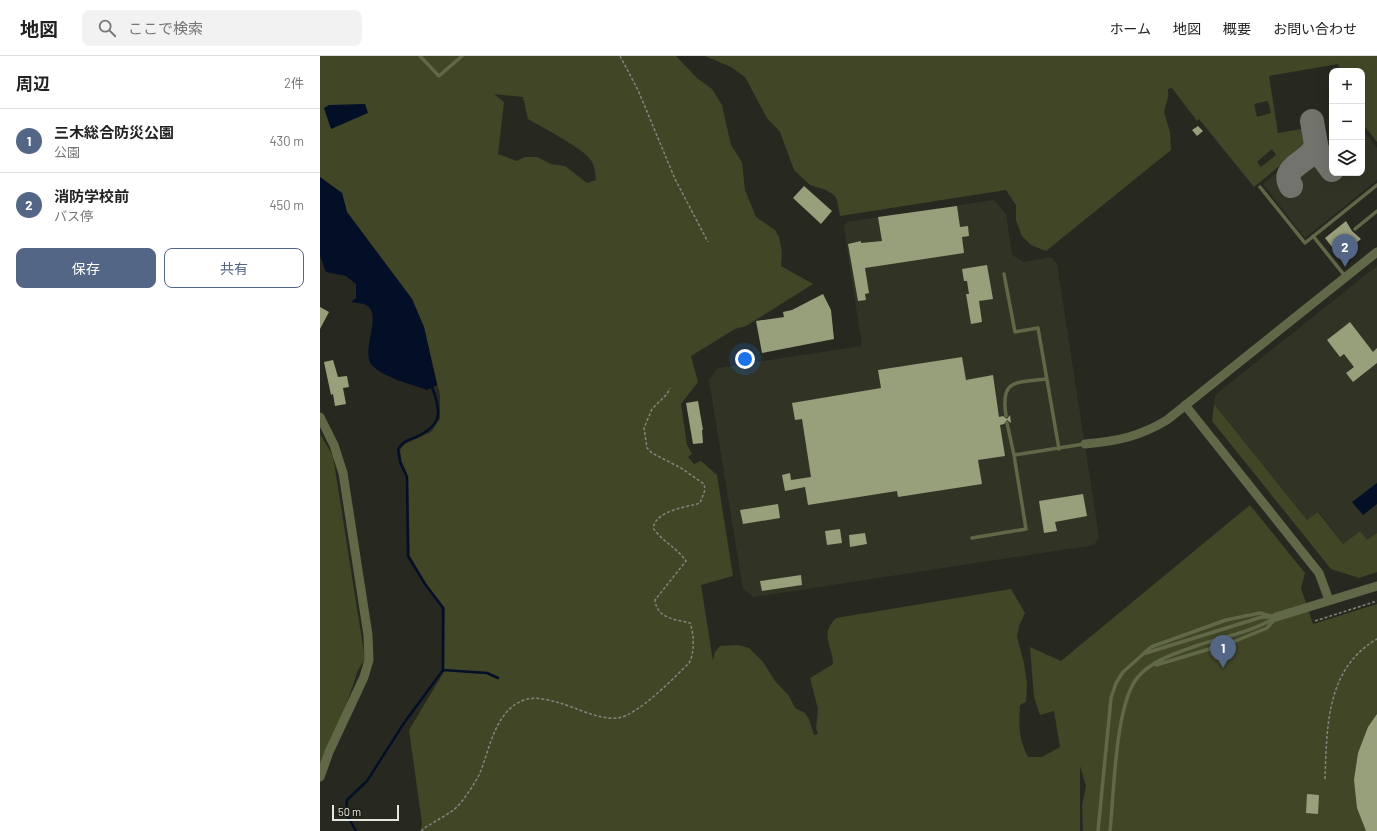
<!DOCTYPE html>
<html lang="ja">
<head>
<meta charset="utf-8">
<style>
  :root { --surface:#fff; --page:#f2f2f2; --text:#222; --muted:#767676; --line:#e0e0e0; --accent:#536685 }
  body { margin:0; font-family:Barlow,"Noto Sans JP",sans-serif; background:var(--page); color:var(--text) }
  .controls { position:absolute; right:12px; top:12px; display:grid; overflow:hidden; border-radius:8px; box-shadow:0 4px 16px #0002 }
  .controls button { width:36px; height:36px; display:grid; place-items:center; padding:0; border:0; border-bottom:1px solid var(--line); background:var(--surface); color:var(--text); font:20px sans-serif }
  .scale { position:absolute; left:12px; bottom:10px; width:67px; box-sizing:border-box; padding-left:4px; border:2px solid #e4e5df; border-top:0; font-size:11px; line-height:14px; white-space:nowrap; color:#e4e5df; -webkit-text-stroke:3px #1e2017; paint-order:stroke }
  .you { position:absolute; left:425px; top:303px; width:14px; height:14px; margin:-10px; border:3px solid #fff; border-radius:50%; background:#1a73e8; box-shadow:0 0 0 6px #1a73e833 }
  .badge { display:grid; place-items:center; width:26px; height:26px; border-radius:50%; background:var(--accent); color:#fff; font-size:13px; font-weight:700 }
  .pin { position:absolute; translate:-50% -33px; filter:drop-shadow(0 1px 2px #0008) }
  .pin::after { content:''; position:absolute; top:21px; width:14px; height:12px; background:inherit; clip-path:polygon(0 0,100% 0,50% 100%) }
  .list { margin:0; padding:0; list-style:none }
  h2 { display:flex; justify-content:space-between; align-items:center; height:52px; margin:0; padding:0 16px; font-size:17px }
  h2 small { font-size:13px; font-weight:400; color:var(--muted) }
  .list li { display:grid; grid-template-columns:26px 1fr auto; gap:12px; align-items:center; box-sizing:border-box; height:64px; padding:0 16px; border-top:1px solid var(--line) }
  .list b { display:block; font-size:15px; white-space:nowrap }
  .list p { margin:0; font-size:13px; white-space:nowrap; color:var(--muted) }
  .list em { font-size:13px; font-style:normal; color:var(--muted) }
  .actions { display:flex; gap:8px; padding:12px 16px }
  .actions a { flex:1; padding:9px 0; border:1px solid var(--accent); border-radius:8px; text-align:center; font-size:14px; color:var(--accent) }
  .actions .main { background:var(--accent); color:#fff }
  .icon { flex:none; width:22px; height:22px; fill:none; stroke:currentColor; stroke-width:2; stroke-linecap:round; stroke-linejoin:round }
  .map { position:relative; flex:none; width:1057px; height:775px; overflow:hidden }
  header { display:flex; align-items:center; gap:24px; box-sizing:border-box; height:56px; padding:0 20px; background:var(--surface); border-bottom:1px solid var(--line) }
  header strong { font-size:19px }
  nav { display:flex; gap:22px; margin-inline-start:auto; font-size:14px }
  .search { width:280px; height:36px; background:var(--page); display:flex; align-items:center; gap:10px; box-sizing:border-box; padding:0 14px; border-radius:8px; color:var(--muted); font-size:15px }
  main { display:flex }
  aside { flex:1; background:var(--surface) }
  .map>svg:first-child { display:block }
  .built { fill:#313425 }
  .green { fill:#404626; fill-rule:evenodd }
  .water { fill:#030f26 }
  .lines { fill:none; stroke-linecap:round; stroke-linejoin:round }
  .stream { stroke:#030f26; stroke-width:2.5 }
  .taxiway { stroke:#72736c; stroke-width:24 }
  .building { fill:#979f7b }
  .path { stroke:#83857e; stroke-width:1.5; stroke-dasharray:3 2; stroke-linecap:butt }
  .service { stroke:#616847; stroke-width:3.5 }
  .tertiary { stroke:#616847; stroke-width:9 }
</style>
</head>
<body>
<header>
<strong>地図</strong>
<div class="search"><svg class="icon" aria-label="search" viewBox="0 0 24 24"><circle cx="10" cy="10" r="6"/><path d="M15 15l6 6"/></svg>ここで検索</div>
<nav><a>ホーム</a><a>地図</a><a>概要</a><a>お問い合わせ</a></nav>
</header>
<main>
<aside>
<h2>周辺<small>2件</small></h2>
<ul class="list">
<li><span class="badge">1</span><div><b>三木総合防災公園</b><p>公園</p></div><em>430 m</em></li>
<li><span class="badge">2</span><div><b>消防学校前</b><p>バス停</p></div><em>450 m</em></li>
</ul>
<div class="actions"><a class="main">保存</a><a>共有</a></div>
</aside>
<div class="map">
<svg width="1057" height="775" viewBox="0 0 1057 775">
  <rect width="100%" height="100%" fill="#272921"/>
  <!-- built -->
  <path class="built" d="M 1042,73 L 1057,92 L 1057,124 L 985,182 L 943,128 L 1001,81 L 1007,85 L 1012,84 L 1012,117 L 1042,117 Z
    M 674,144 L 686,158 L 692,199 L 704,206 L 731,201 L 737,208 L 779,481 L 774,489 L 433,541 L 423,533 L 389,324 L 398,312 L 542,290 L 524,171 L 527,166 Z
    M 1057,210 L 1057,477 L 1047,485 L 1039,475 L 1023,488 L 999,456 L 987,464 L 894,348 L 895,339 Z"/>
  <!-- green -->
  <path class="green" d="M 0,0 L 356,0 L 377,22 L 392,33 L 402,49 L 411,89 L 422,106 L 425,134 L 436,161 L 455,174 L 459,181 L 462,196 L 461,210 L 493,228 L 426,270 L 415,273 L 371,300 L 378,326 L 361,348 L 367,389 L 372,398 L 368,401 L 374,408 L 381,405 L 397,419 L 413,520 L 381,529 L 393,605 L 395,596 L 400,590 L 418,589 L 429,592 L 443,606 L 455,625 L 469,640 L 475,652 L 485,657 L 489,663 L 494,679 L 498,678 L 496,672 L 498,653 L 490,622 L 513,608 C 513,590 499,579 516,562 L 691,533 L 705,557 L 699,570 L 697,581 L 704,607 L 707,628 L 706,646 L 700,649 C 699,670 698,681 708,701 L 722,701 L 740,691 L 734,655 L 720,659 L 714,641 L 710,591 L 741,605 L 930,449 L 985,517 L 981,532 L 993,568 L 1057,548 L 1057,775 L 763,775 L 762,750 L 766,730 L 760,710 L 760,775 L 101,775 L 102,767 L 89,674 L 124,616 L 125,552 L 107,529 L 90,500 L 88,420 L 82,406 L 80,394 L 85,388 L 111,376 L 120,363 L 120,339 L 104,271 L 92,243 L 27,156 L 22,137 L 0,121 ZM 174,38 L 203,41 L 208,63 C 223,72 261,91 270,103 C 275,109 275,117 276,124 L 267,127 L 245,110 L 231,108 L 217,101 L 205,101 L 197,105 L 178,98 L 184,46 Z
    M 385,0 L 1057,0 L 1057,86 L 1042,67 L 1042,15 L 1020,15 L 1018,8 L 949,20 L 958,77 L 982,73 L 986,88 L 934,131 L 879,63 L 877,65 L 852,32 L 848,33 L 848,41 L 844,56 L 850,76 L 851,94 L 726,195 L 711,189 L 702,180 L 696,164 L 696,149 L 686,134 L 520,160 L 517,144 L 514,139 L 506,134 L 490,129 L 474,114 L 460,76 L 447,62 L 425,21 L 411,11 ZM 948,45 L 951,57 L 937,61 L 934,48 ZM 952,93 L 956,99 L 941,111 L 937,106 Z
    M 894,348 L 987,464 L 998,456 L 1023,488 L 1040,475 L 1047,484 L 1057,477 L 1057,516 L 1039,522 L 1011,513 L 892,365 Z
    M 0,378 L 13,400 L 45,603 L 38,614 L 0,727 Z"/>
  <!-- water -->
  <path class="water" d="M 45,48 L 48,57 L 11,73 L 4,52 L 9,49 Z
    M 0,121 L 22,137 L 27,156 L 92,243 L 104,271 L 117,329 L 107,334 C 91,328 61,321 51,308 C 41,294 63,258 46,249 C 42,247 36,247 31,246 L 36,242 L 36,228 L 26,220 L 6,216 L 0,200 Z
    M 1057,427 L 1057,448 L 1043,459 L 1032,446 Z"/>
  <g class="lines">
    <!-- stream -->
    <path class="stream" d="M 123,614 L 167,617 L 178,622
      M 36,775 L 26,757 L 27,744 L 47,725 L 84,667 L 123,614 L 123,552 L 105,528 L 88,500 L 87,421 L 80,406 L 78,393 C 82,386 88,384 96,381 C 122,369 122,357 112,331"/>
    <!-- taxiway -->
    <path class="taxiway" d="M 992,65 L 997,94 L 1012,114
      M 971,130 C 959,110 992,106 996,89"/>
  </g>
  <!-- building -->
  <path class="building" d="M 878,70 L 883,75 L 877,80 L 872,74 Z
    M 484,130 L 512,155 L 501,168 L 473,142 Z
    M 637,150 L 640,171 L 648,170 L 649,180 L 642,181 L 644,197 L 545,212 L 549,237 L 545,238 L 546,244 L 538,245 L 528,188 L 541,185 L 541,187 L 562,185 L 558,161 Z
    M 1026,165 L 1032,175 L 1041,183 L 1019,200 L 1005,182 Z
    M 667,209 L 673,243 L 659,245 L 662,266 L 651,268 L 646,238 L 649,238 L 647,225 L 644,225 L 642,213 Z
    M 503,238 L 511,254 L 514,283 L 442,297 L 436,265 L 464,261 L 463,256 L 472,254 Z
    M 0,251 L 9,256 L 0,273 Z
    M 1030,266 L 1053,296 L 1057,292 L 1057,307 L 1033,326 L 1026,317 L 1034,311 L 1024,298 L 1020,301 L 1007,284 Z
    M 642,301 L 646,324 L 673,319 L 679,361 L 683,360 L 687,363 L 690,359 L 691,367 L 687,364 L 684,368 L 680,369 L 685,400 L 658,404 L 662,428 L 578,441 L 577,435 L 488,449 L 485,431 L 465,435 L 462,419 L 470,417 L 471,424 L 491,421 L 482,363 L 475,364 L 472,347 L 561,332 L 558,314 Z
    M 13,304 L 18,321 L 27,320 L 29,331 L 23,332 L 26,348 L 15,350 L 13,338 L 11,339 L 4,306 Z
    M 378,345 L 383,374 L 382,374 L 383,387 L 373,388 L 366,347 Z
    M 763,438 L 767,460 L 735,466 L 737,475 L 724,477 L 719,445 Z
    M 458,448 L 460,462 L 423,468 L 420,454 Z
    M 520,473 L 522,487 L 507,489 L 505,475 Z
    M 545,477 L 547,488 L 530,491 L 529,479 Z
    M 481,519 L 482,529 L 442,535 L 440,525 Z
    M 1057,658 L 1057,775 L 1046,775 L 1037,752 L 1034,724 L 1038,697 L 1048,671 Z
    M 987,738 L 999,739 L 998,758 L 986,757 Z"/>
  <g class="lines">
    <!-- path -->
    <path class="path" d="M 300,0 L 318,34 L 355,123 L 388,186
      M 995,565 L 1057,545
      M 1005,723 C 1007,670 1006,613 1057,583
      M 101,775 C 114,764 132,759 142,745 C 149,736 155,727 160,717 C 170,692 175,655 204,644 C 215,640 229,644 240,647 C 257,652 279,664 298,662 C 318,659 354,622 369,607 C 375,596 374,578 370,567 C 355,563 337,563 335,544 L 366,505 C 355,490 344,487 333,472 C 337,454 364,452 380,447 L 385,434 L 384,428 L 361,412 L 332,397 L 327,392 L 324,372 L 332,353 L 347,338 L 350,332"/>
    <!-- service -->
    <path class="service" d="M 100,0 L 119,20 L 142,0
      M 940,131 L 985,187 L 1057,129
      M 1035,173 L 1057,155
      M 993,180 L 1025,220
      M 684,218 L 695,276 L 718,272 L 739,393
      M 686,360 C 680,322 696,327 727,323
      M 687,367 L 694,399
      M 652,482 L 706,473 L 694,399 L 764,388
      M 826,597 L 942,561 L 950,561
      M 836,609 L 913,586 L 947,572 L 954,564
      M 778,775 L 791,642 L 796,627 L 803,616 L 831,591 L 906,564 L 940,557 L 955,561
      M 790,775 C 794,739 795,647 818,621 C 831,605 854,598 873,591 C 900,581 931,577 956,561"/>
    <!-- tertiary -->
    <path class="tertiary" d="M 865,349 L 999,517 L 1009,544
      M 0,361 L 14,389 L 23,417 L 48,579 L 49,604 L 44,621 L 9,696 L 0,721
      M 765,388 C 797,385 819,381 847,364 L 1057,196
      M 956,561 L 1057,530"/>
  </g>
</svg>
<div class="controls">
<button>+</button>
<button>−</button>
<button><svg class="icon" aria-label="layers" viewBox="0 0 24 24"><path d="M12 4l9 5-9 5-9-5zM3 14l9 5 9-5"/></svg></button>
</div>
<div class="scale">50 m</div>
<div class="you"></div>
<div class="pin badge" style="left:903px;top:612px">1</div>
<div class="pin badge" style="left:1025px;top:211px">2</div>
</div>
</main>
</body>
</html>
